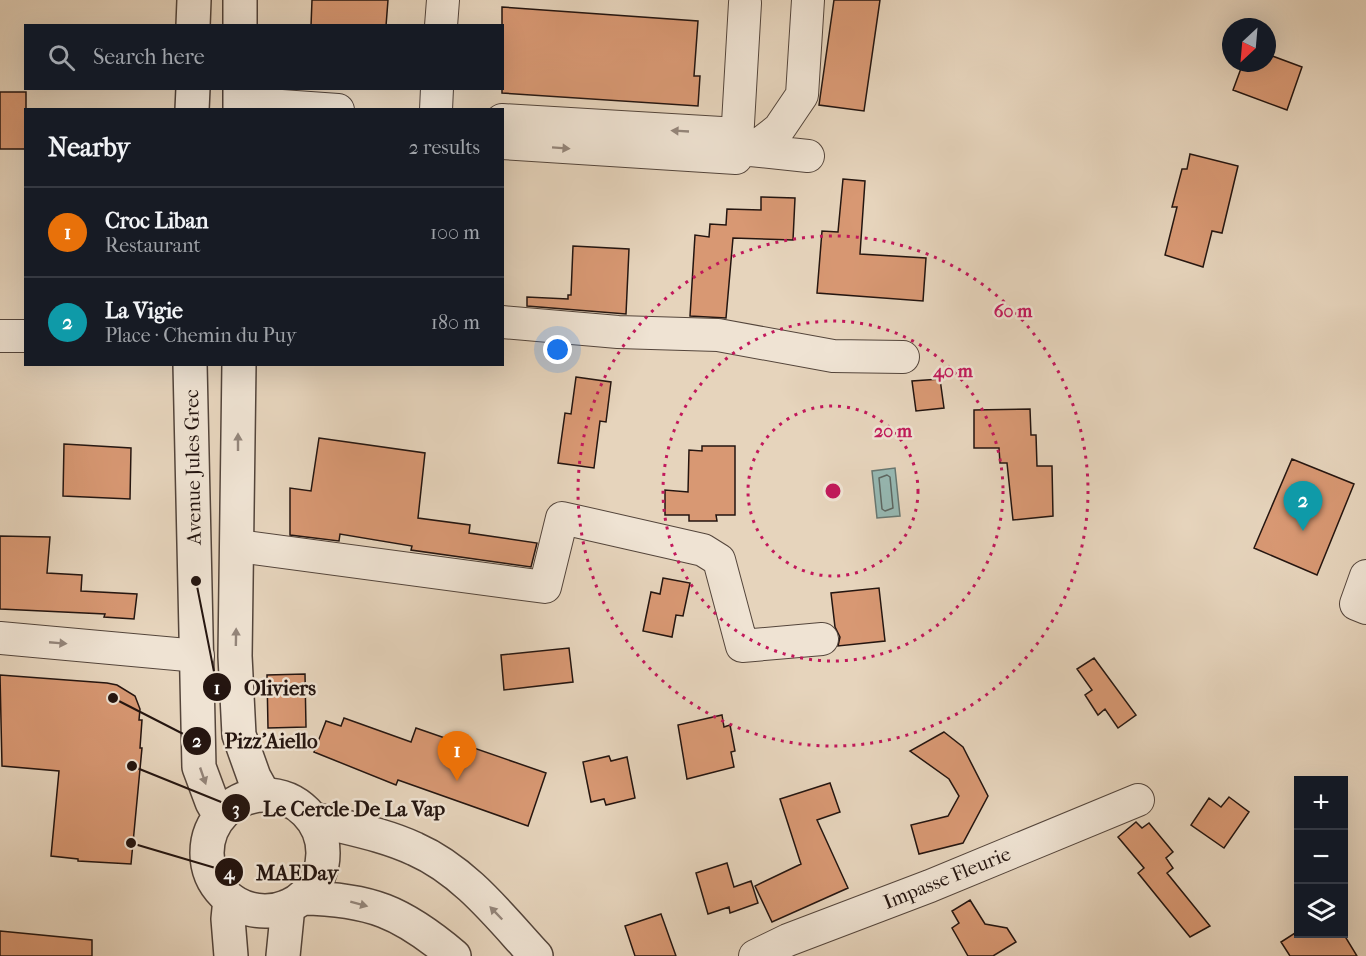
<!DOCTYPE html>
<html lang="en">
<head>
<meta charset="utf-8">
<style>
  :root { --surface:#171b24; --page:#242831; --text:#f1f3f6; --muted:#9ea1a6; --line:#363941; --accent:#c59692 }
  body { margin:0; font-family:"IM FELL French Canon",serif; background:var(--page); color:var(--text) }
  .controls { position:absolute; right:18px; bottom:18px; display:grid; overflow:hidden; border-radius:0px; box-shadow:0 6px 24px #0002 }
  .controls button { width:54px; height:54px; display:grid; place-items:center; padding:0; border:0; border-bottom:2px solid var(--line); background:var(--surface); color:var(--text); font:30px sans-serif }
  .compass { position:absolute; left:1222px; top:18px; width:54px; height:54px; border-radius:50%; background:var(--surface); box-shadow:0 6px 24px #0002; rotate:206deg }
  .you { position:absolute; left:558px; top:350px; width:21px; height:21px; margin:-15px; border:4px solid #fff; border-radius:50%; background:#1a73e8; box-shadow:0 0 0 9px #1a73e833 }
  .badge { display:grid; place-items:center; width:39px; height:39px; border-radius:50%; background:var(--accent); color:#fff; font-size:20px; font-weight:700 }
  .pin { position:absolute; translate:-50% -50px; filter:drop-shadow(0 2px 3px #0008) }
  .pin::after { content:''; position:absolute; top:32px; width:21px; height:18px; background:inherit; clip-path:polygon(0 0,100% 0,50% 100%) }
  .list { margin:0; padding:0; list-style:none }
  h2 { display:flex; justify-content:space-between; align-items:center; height:78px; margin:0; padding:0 24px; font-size:26px }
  h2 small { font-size:20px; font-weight:400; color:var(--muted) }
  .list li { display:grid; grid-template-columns:39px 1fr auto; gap:18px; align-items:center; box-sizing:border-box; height:90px; padding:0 24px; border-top:2px solid var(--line) }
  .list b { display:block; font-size:22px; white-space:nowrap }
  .list p { margin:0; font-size:20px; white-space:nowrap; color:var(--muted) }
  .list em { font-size:20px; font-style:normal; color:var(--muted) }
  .icon { flex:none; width:33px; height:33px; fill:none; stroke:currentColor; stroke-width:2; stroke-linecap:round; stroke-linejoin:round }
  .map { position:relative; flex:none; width:1366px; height:956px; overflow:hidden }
  .search { position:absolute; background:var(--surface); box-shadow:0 6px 24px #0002; left:24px; top:24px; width:480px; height:66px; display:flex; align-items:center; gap:15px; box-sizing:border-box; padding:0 21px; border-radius:0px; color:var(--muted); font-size:22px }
  .panel { position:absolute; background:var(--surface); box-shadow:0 6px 24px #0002; left:24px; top:108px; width:480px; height:258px; border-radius:0px }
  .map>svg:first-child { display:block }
  .water { fill:#96b8b2; stroke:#687771; stroke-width:1.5 }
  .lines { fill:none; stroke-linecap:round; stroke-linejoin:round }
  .shore { stroke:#5d6661; stroke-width:1.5 }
  .building { fill:#d89873; stroke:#241510; stroke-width:1.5 }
  .minor-casing { stroke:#54453b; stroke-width:34 }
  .tertiary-casing { stroke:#54453b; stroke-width:36 }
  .minor { stroke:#efe3d3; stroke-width:32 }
  .tertiary { stroke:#efe3d3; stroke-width:33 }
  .oneway { fill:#94867b }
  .ring { fill:none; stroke:#c2185b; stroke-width:3; stroke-dasharray:3 6 }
  .labels { text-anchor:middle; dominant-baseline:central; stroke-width:5; stroke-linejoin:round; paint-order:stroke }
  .street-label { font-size:20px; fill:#241510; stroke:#efe3d3 }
  .centre { fill:#c2185b; stroke:#efe3d3; stroke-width:3 }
  .ring-label { font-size:18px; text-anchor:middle; font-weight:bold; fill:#c2185b; stroke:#efe3d3; stroke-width:5; stroke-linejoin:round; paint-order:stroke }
  .leader { fill:none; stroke:#241510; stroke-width:2 }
  .callout-dot { fill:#241510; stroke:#efe3d3; stroke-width:2 }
  .mark-label { font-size:18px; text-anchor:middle; font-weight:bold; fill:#fff }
  .callout-label { font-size:21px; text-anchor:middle; font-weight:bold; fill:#241510; stroke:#efe3d3; stroke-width:5; stroke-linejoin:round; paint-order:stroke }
</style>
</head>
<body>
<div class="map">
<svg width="1366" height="956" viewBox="0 0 1366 956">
  <rect width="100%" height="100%" fill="#e6d4bc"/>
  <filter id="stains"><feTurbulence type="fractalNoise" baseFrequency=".00333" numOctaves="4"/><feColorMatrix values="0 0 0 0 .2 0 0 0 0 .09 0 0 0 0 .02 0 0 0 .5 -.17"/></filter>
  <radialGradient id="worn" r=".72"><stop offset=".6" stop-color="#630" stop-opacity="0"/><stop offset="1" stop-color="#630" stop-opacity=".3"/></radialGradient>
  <!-- water -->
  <path class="water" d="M 895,468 L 900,516 L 877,518 L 872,471 Z"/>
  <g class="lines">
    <!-- shore -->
    <path class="shore" d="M 887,475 L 890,477 L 893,508 L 885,511 L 882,509 L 879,478 Z"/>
  </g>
  <!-- building -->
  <path class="building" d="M 312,0 L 388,0 L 386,26 L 311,26 Z
    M 834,0 L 880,0 L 864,111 L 819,105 Z
    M 502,7 L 698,21 L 694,76 L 700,76 L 698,106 L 502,93 Z
    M 1267,54 L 1302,67 L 1287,110 L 1233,90 L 1243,63 L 1267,63 Z
    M 0,92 L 26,92 L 26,149 L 0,149 Z
    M 1190,154 L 1238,166 L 1222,233 L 1212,231 L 1203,267 L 1165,255 L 1177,207 L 1172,207 L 1182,169 L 1187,169 Z
    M 843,179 L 865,181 L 860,254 L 926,258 L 923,301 L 817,293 L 822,231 L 838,232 Z
    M 761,197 L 795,198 L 793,240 L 733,238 L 726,318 L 690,316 L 695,235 L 709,237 L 710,224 L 726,225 L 727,209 L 761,210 Z
    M 573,246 L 629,249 L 626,314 L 527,306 L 527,297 L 568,299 L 568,295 L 571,295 Z
    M 576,377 L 611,382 L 606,422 L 600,421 L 594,468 L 558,463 L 565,413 L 571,414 Z
    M 940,379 L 944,408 L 916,411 L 912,381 Z
    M 1030,409 L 1031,435 L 1036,435 L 1037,466 L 1052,466 L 1053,516 L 1013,520 L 1007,463 L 1000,463 L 999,448 L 974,448 L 974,410 Z
    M 319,438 L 425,453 L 418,518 L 470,525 L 469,533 L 537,543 L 531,567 L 411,550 L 412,546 L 340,534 L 339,541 L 290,535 L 290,488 L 311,491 Z
    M 64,444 L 131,448 L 130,499 L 63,496 Z
    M 702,446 L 735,446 L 735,515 L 716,515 L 717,521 L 689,521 L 689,515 L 665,515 L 665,490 L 688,492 L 689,450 L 702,451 Z
    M 1292,459 L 1354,484 L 1317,575 L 1254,548 Z
    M 0,536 L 50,537 L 47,573 L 82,575 L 81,591 L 137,594 L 134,619 L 104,617 L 105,614 L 0,609 Z
    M 663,578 L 690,583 L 683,616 L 676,615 L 672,637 L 643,631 L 651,592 L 660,594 Z
    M 879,588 L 885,641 L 838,646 L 840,637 L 835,627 L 831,593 Z
    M 569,648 L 573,682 L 504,690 L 501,655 Z
    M 1094,658 L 1136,715 L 1118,728 L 1105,709 L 1098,715 L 1085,695 L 1092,690 L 1077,669 Z
    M 305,674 L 306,727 L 268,728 L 267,675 Z
    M 0,675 L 107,683 L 117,685 L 135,696 L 140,709 L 139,720 L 142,720 L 140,748 L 142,748 L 131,864 L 78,861 L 78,859 L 51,856 L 59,771 L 2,766 Z
    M 722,715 L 724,727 L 730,725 L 735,751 L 731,752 L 734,767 L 687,779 L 678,725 Z
    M 344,718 L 411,742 L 416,728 L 546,773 L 528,826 L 398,780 L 396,785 L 314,752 L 326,721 L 341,726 Z
    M 944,732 L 963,747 L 988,796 L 963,843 L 919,854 L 911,825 L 948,816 L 959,796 L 949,779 L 910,751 Z
    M 609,756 L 611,761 L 627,757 L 635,798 L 606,805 L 604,799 L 591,802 L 583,762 Z
    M 830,783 L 840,812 L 817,820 L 848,888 L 772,922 L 755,886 L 801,864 L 780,799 Z
    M 1229,797 L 1249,812 L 1224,848 L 1191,825 L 1209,798 L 1221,807 Z
    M 1136,822 L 1142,828 L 1149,823 L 1173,852 L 1166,858 L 1173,868 L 1167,873 L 1210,926 L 1190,937 L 1138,873 L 1144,868 L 1118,837 Z
    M 727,863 L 734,887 L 751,881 L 758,903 L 730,913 L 729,907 L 708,914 L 696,873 Z
    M 970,900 L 985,924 L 1007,928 L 1016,942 L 993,956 L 968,956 L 952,928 L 959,923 L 952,911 Z
    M 661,914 L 676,956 L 635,956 L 625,926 Z
    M 0,931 L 92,940 L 92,956 L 0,956 Z
    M 1295,933 L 1343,933 L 1357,956 L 1290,956 L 1281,942 Z"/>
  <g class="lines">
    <defs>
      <path id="minor" d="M 441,26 L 443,0
        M 240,103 L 338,110
        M 436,110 L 437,88
        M 502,120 L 738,134
        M 502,143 L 736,158 L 745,3
        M 741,149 L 808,156
        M 752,150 L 779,129 L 802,95 L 808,0
        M 502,322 L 618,332 L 718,335 L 833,356 L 903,357
        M 0,336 L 26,336
        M 238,546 L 545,587 L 562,518 L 703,550 L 719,560 L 742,646 L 822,639
        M 1366,576 L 1356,604 L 1366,608
        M 0,638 L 198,656
        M 755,956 L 788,940 L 930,886 L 1138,800"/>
      <path id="tertiary" d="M 193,26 L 194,0
        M 240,26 L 240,0
        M 192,110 L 193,88
        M 240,110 L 240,88
        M 190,364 L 199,767 L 212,802 L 220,816
        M 239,364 L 235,656 L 239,735 L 254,777 L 264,795
        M207 853a58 58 0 1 1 116 0a58 58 0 1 1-116 0Z
        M 313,819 C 347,828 383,834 415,849 C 465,871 500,917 536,956
        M 302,898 C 370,899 402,912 454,956
        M 230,899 L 228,919 L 231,956
        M 283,956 L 288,906"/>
    </defs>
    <!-- minor casing -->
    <use href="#minor" class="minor-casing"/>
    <!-- tertiary casing -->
    <use href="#tertiary" class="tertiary-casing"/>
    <!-- minor -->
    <use href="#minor" class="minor"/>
    <!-- tertiary -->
    <use href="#tertiary" class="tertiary"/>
  </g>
  <!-- one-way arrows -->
  <defs><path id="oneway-solid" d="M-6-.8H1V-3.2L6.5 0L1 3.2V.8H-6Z" transform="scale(1.5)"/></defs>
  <g class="oneway">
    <use href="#oneway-solid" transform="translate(680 131) rotate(-177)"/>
    <use href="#oneway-solid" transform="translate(561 148) rotate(4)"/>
    <use href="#oneway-solid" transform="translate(238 442) rotate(-90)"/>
    <use href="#oneway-solid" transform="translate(236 637) rotate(-89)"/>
    <use href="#oneway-solid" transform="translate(58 643) rotate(5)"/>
    <use href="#oneway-solid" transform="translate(203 776) rotate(71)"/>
    <use href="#oneway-solid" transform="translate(359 904) rotate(15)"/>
    <use href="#oneway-solid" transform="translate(496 913) rotate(-134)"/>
  </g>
  <!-- distance rings -->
  <g class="ring">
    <circle cx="833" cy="491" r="85"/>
    <circle cx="833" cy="491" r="170"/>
    <circle cx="833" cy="491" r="255"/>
  </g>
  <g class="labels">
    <!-- street labels -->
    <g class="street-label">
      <text transform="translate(193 467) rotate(-91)">Avenue Jules Grec</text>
      <text transform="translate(947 878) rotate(-22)">Impasse Fleurie</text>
    </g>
  </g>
  <circle cx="833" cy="491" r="9" class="centre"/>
  <g class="ring-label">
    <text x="1013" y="317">60 m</text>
    <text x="953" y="377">40 m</text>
    <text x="893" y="437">20 m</text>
  </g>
  <!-- callouts -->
  <path class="leader" d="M196 581L217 687M113 698L197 741M132 766L236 808M131 843L229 872"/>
  <g class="callout-dot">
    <circle cx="196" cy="581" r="6"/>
    <circle cx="113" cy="698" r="6"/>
    <circle cx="132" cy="766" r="6"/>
    <circle cx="131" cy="843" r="6"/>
    <circle cx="217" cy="687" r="15"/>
    <circle cx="197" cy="741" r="15"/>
    <circle cx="236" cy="808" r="15"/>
    <circle cx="229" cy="872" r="15"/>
  </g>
  <g class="mark-label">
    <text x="217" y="694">1</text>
    <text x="197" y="747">2</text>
    <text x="236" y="815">3</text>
    <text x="229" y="879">4</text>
  </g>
  <g class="callout-label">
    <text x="280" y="695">Oliviers</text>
    <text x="271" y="748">Pizz'Aiello</text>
    <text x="354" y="816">Le Cercle De La Vap</text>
    <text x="297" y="880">MAEDay</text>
  </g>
  <rect width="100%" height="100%" filter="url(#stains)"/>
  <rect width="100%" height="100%" fill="url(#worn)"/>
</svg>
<div class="controls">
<button>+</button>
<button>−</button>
<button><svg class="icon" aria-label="layers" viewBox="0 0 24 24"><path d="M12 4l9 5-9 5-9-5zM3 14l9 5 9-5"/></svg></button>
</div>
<svg class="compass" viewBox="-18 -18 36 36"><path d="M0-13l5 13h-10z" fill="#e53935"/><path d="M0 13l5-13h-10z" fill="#9ea1a6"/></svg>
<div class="you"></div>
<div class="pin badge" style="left:457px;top:781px;background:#e8710a">1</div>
<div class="pin badge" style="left:1303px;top:531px;background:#0f9aa8">2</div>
<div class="search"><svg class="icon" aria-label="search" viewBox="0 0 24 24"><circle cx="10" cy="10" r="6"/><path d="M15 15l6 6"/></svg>Search here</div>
<section class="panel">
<h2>Nearby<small>2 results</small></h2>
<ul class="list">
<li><span class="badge" style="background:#e8710a">1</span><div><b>Croc Liban</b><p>Restaurant</p></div><em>100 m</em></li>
<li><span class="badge" style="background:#0f9aa8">2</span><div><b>La Vigie</b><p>Place · Chemin du Puy</p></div><em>180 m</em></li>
</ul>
</section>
</div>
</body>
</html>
